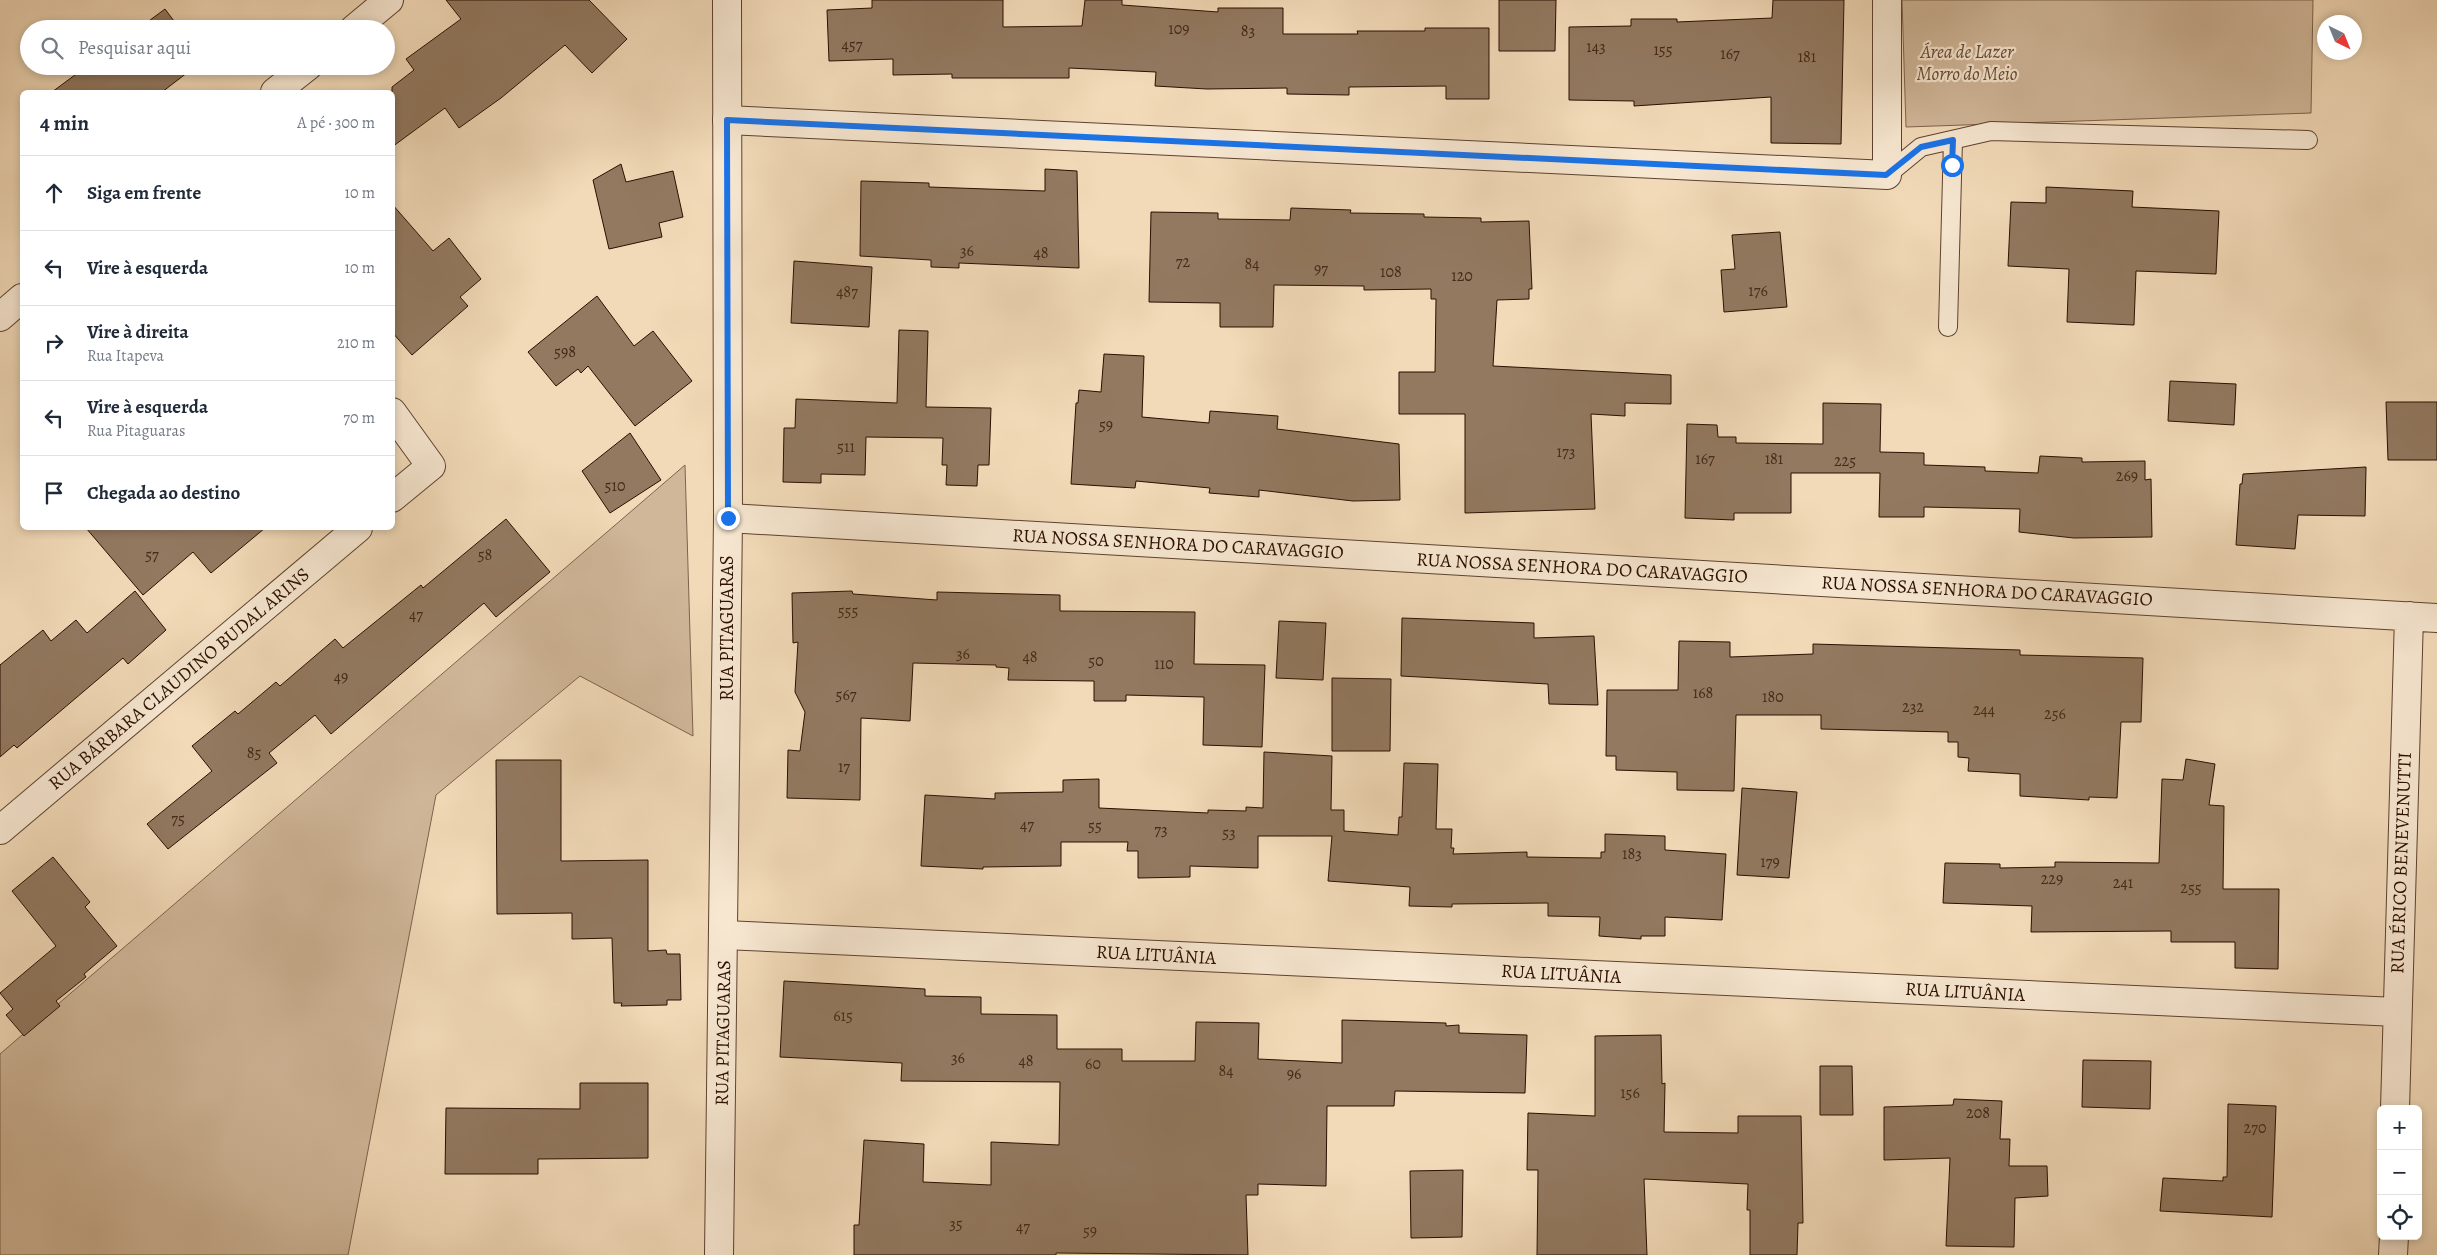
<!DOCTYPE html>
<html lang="pt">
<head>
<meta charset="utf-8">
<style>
  :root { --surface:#fff; --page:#f6f6f7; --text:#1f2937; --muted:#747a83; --line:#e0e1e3 }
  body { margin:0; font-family:Alegreya,serif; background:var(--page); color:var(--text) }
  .controls { position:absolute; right:15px; bottom:15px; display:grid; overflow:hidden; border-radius:8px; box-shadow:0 2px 8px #0003 }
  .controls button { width:45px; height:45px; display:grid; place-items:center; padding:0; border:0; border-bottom:1px solid var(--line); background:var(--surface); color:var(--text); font:25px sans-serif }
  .compass { position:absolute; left:2317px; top:15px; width:45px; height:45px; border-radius:50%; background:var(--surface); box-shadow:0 2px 8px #0003; rotate:137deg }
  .stop { position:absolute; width:15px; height:15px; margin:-11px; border:4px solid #1a73e8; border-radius:50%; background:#fff }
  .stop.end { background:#1a73e8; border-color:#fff; box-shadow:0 1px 5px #0008 }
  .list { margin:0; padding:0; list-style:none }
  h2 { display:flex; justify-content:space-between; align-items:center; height:65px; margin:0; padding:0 20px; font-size:21px }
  h2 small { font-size:16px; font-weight:400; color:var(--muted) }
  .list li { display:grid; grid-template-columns:32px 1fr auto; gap:15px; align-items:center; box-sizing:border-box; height:75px; padding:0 20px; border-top:1px solid var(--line) }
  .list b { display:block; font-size:19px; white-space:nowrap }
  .list p { margin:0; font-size:16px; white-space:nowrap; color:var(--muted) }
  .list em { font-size:16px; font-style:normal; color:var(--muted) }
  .icon { flex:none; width:28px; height:28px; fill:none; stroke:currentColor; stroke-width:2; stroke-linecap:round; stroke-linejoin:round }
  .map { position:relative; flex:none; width:2437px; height:1255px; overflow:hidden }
  .search { position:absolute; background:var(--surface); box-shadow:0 2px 8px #0003; left:20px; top:20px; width:375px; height:55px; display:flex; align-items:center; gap:12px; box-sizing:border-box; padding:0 18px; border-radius:28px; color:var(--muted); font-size:19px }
  .panel { position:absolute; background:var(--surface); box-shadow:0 2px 8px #0003; left:20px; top:90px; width:375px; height:440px; border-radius:8px }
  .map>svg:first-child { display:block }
  .green { fill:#d0b799; stroke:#7e634c }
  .building { fill:#927960; stroke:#2b0f00 }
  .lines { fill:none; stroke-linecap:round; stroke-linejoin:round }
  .service-casing { stroke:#5d422e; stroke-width:20 }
  .minor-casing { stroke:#5d422e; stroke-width:30 }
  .tertiary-casing { stroke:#5d422e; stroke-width:30 }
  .service { stroke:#f7e7d1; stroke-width:18 }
  .minor { stroke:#f7e7d1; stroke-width:28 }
  .tertiary { stroke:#f7e7d1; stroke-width:28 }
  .route { stroke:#1a73e8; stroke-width:6 }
  .labels { text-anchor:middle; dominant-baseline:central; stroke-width:4.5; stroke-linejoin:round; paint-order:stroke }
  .number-label { font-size:16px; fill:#452a18 }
  .park-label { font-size:19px; font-style:italic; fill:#654a36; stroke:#f7e7d1 }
  .street-label { font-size:19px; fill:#2b0f00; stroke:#f7e7d1 }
</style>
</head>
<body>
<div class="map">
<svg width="2437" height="1255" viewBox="0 0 2437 1255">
  <rect width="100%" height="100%" fill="#f2dab8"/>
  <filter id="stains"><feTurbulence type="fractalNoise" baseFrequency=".004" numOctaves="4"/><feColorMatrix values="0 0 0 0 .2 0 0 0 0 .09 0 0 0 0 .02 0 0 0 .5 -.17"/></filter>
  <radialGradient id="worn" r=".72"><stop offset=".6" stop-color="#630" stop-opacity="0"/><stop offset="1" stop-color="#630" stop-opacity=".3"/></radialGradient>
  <!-- green -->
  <path class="green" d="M 1902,0 L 2313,0 L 2311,113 L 1906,127 Z
    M 685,465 L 693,736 L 580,676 L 436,795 L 348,1255 L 0,1255 L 0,1054 Z"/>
  <!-- building -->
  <path class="building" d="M 446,0 L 589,0 L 627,39 L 592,73 L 565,45 L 501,98 L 459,128 L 445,108 L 392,147 L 392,87 L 414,70 L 406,59 L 461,19 Z
    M 872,0 L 1003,0 L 1003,27 L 1082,26 L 1085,0 L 1122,0 L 1122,5 L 1218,12 L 1218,8 L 1283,8 L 1283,34 L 1358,34 L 1357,31 L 1425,31 L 1425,28 L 1489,28 L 1489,99 L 1446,99 L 1446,86 L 1349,87 L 1349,95 L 1287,94 L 1287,88 L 1207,89 L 1155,86 L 1156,72 L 1069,68 L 1069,78 L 952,78 L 952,74 L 893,75 L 893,59 L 829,61 L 827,10 L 872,8 Z
    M 1499,0 L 1556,0 L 1555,51 L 1499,51 Z
    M 1773,0 L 1844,0 L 1841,144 L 1771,143 L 1771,97 L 1634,106 L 1634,101 L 1569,100 L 1569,27 L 1631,26 L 1631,19 L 1677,19 L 1677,22 L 1772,18 Z
    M 165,9 L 180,29 L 138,29 Z
    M 87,66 L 196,66 L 162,92 L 52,92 Z
    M 621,164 L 626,182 L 673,171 L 683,217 L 659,223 L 662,237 L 609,249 L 593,180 Z
    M 1045,169 L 1077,171 L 1079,268 L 959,263 L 959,268 L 931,267 L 931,260 L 860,256 L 861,181 L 929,183 L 929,187 L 1045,191 Z
    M 2046,187 L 2133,191 L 2132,207 L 2219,211 L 2216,274 L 2136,271 L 2134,325 L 2067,322 L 2069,269 L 2008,266 L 2011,202 L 2046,203 Z
    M 392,204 L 433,251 L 449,238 L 481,279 L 460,297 L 468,306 L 412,355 L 392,332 Z
    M 1291,208 L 1351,210 L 1350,213 L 1424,214 L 1424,217 L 1481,218 L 1481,222 L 1529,221 L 1532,289 L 1529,289 L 1529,299 L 1497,300 L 1493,366 L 1671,375 L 1671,404 L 1625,403 L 1625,416 L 1591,414 L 1595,509 L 1465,513 L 1465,414 L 1399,414 L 1399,372 L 1435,372 L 1436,299 L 1431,299 L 1431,289 L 1364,290 L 1364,286 L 1274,285 L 1273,327 L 1220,327 L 1220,303 L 1149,302 L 1151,212 L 1218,213 L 1218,219 L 1290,220 Z
    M 1780,232 L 1787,307 L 1724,312 L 1721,270 L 1735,269 L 1732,235 Z
    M 794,261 L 872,267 L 869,327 L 791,323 Z
    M 597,296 L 634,346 L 653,331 L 692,381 L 635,426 L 588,366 L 581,373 L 578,369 L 556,386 L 528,352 Z
    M 899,330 L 928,331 L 926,407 L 991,408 L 989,465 L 978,465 L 977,486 L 946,485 L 947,465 L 942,465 L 943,438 L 866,437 L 865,475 L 821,474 L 821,483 L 783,482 L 784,428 L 795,428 L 796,399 L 897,403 Z
    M 1104,354 L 1144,356 L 1142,417 L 1209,423 L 1210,411 L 1278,416 L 1277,429 L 1399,444 L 1400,500 L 1353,501 L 1259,490 L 1259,497 L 1209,493 L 1210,488 L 1136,481 L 1135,488 L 1071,484 L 1076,403 L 1078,403 L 1079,390 L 1101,392 Z
    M 2170,381 L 2236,384 L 2234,425 L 2168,421 Z
    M 2386,402 L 2437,402 L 2437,460 L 2388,460 Z
    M 1823,403 L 1881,404 L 1880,452 L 1924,453 L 1924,465 L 1985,467 L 1985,471 L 2038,473 L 2040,456 L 2082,458 L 2082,462 L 2145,461 L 2145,480 L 2151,479 L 2152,537 L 2074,538 L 2019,532 L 2020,509 L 1924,507 L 1924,517 L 1879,517 L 1880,473 L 1791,473 L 1791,513 L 1734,513 L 1734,520 L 1685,518 L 1687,424 L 1717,425 L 1718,437 L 1736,437 L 1736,443 L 1823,444 Z
    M 630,433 L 661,480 L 610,513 L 582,471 Z
    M 2366,467 L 2365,516 L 2298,515 L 2295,549 L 2236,545 L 2240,484 L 2242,484 L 2243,474 Z
    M 506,519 L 550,572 L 496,617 L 484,603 L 331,734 L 315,715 L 269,753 L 277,763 L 168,849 L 147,824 L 212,771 L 192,746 L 235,711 L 238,714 L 276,682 L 280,686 L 335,639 L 343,648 L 421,585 L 423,588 Z
    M 86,528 L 265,528 L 211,573 L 193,552 L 143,595 Z
    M 135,591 L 166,630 L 128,664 L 123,658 L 17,748 L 14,745 L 0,757 L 0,665 L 43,630 L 51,641 L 76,620 L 87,633 Z
    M 852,591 L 853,594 L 937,600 L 937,592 L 1060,595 L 1060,611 L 1195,612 L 1194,664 L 1265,665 L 1262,747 L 1203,745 L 1204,697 L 1126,695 L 1126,701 L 1094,701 L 1094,681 L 1008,680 L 1009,668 L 996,667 L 996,665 L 913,663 L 910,721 L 861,718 L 860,800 L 787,798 L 788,750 L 800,751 L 805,712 L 795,692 L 798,642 L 793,643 L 792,593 Z
    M 1402,618 L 1534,623 L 1534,638 L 1594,636 L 1598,705 L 1549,704 L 1548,684 L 1401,676 Z
    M 1279,621 L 1326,623 L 1323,680 L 1276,678 Z
    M 1679,641 L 1730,642 L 1730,657 L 1813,654 L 1813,644 L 2020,650 L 2020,655 L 2143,658 L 2141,722 L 2121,722 L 2117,798 L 2089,797 L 2089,800 L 2020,796 L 2020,774 L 1968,771 L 1969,758 L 1958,757 L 1958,742 L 1948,742 L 1948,732 L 1821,729 L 1821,715 L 1736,715 L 1734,791 L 1677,790 L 1677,772 L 1616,770 L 1616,756 L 1606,756 L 1607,690 L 1678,690 Z
    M 1332,678 L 1391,679 L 1390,751 L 1332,751 Z
    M 1264,752 L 1332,756 L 1331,810 L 1344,810 L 1344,831 L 1398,835 L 1399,817 L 1402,817 L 1404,763 L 1438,764 L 1436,829 L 1452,829 L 1451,848 L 1454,848 L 1453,854 L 1527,852 L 1527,857 L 1601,858 L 1601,852 L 1605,852 L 1605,834 L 1665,836 L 1665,850 L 1726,854 L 1722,920 L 1665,917 L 1665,936 L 1641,936 L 1641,939 L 1599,936 L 1600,917 L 1548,916 L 1548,903 L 1452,904 L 1452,907 L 1409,906 L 1410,887 L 1328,881 L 1332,836 L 1258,836 L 1258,868 L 1190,866 L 1190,877 L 1138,878 L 1138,851 L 1127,851 L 1128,842 L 1061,842 L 1061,866 L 983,867 L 983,869 L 921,866 L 925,795 L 995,799 L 995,793 L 1063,792 L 1063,780 L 1099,779 L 1099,808 L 1208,813 L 1208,810 L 1246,811 L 1246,807 L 1263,808 Z
    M 2186,759 L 2215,764 L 2209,805 L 2224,806 L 2223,889 L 2279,889 L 2278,969 L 2235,968 L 2235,942 L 2171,942 L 2171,931 L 2031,932 L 2032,906 L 1943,903 L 1945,863 L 2000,864 L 2000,868 L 2055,867 L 2055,862 L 2159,863 L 2162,779 L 2183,780 Z
    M 496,760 L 561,760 L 561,861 L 648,860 L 648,951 L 666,950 L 667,954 L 680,954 L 681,1000 L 667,1000 L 667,1005 L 621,1006 L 622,1003 L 614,1003 L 612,938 L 572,939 L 572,913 L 497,914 Z
    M 1742,788 L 1797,792 L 1789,878 L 1737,875 Z
    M 53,857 L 90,902 L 85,907 L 117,946 L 84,974 L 86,977 L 56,1001 L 60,1006 L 24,1036 L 6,1015 L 13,1009 L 0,993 L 56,946 L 12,891 Z
    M 784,981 L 925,989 L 925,996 L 981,997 L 981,1014 L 1057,1015 L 1057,1049 L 1122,1049 L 1122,1061 L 1195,1061 L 1196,1022 L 1259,1023 L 1258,1059 L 1342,1063 L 1342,1020 L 1446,1023 L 1446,1026 L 1459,1025 L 1459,1033 L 1527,1035 L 1525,1093 L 1395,1091 L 1394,1106 L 1327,1106 L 1326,1186 L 1258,1184 L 1258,1195 L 1246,1195 L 1248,1255 L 1056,1253 L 1056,1255 L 854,1255 L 854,1225 L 859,1225 L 864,1140 L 924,1144 L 923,1182 L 991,1185 L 991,1142 L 1059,1145 L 1060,1082 L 901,1081 L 902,1063 L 780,1057 Z
    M 1661,1035 L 1662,1084 L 1665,1083 L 1664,1132 L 1738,1133 L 1738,1116 L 1801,1116 L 1803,1223 L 1798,1223 L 1797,1255 L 1750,1255 L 1750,1210 L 1747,1210 L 1748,1184 L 1644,1179 L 1647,1255 L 1537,1255 L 1538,1170 L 1527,1170 L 1528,1113 L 1595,1116 L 1595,1036 Z
    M 2083,1060 L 2151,1061 L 2150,1109 L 2082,1107 Z
    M 1820,1066 L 1852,1066 L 1853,1115 L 1820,1115 Z
    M 580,1083 L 648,1083 L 648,1158 L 538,1159 L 538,1174 L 445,1174 L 446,1108 L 580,1109 Z
    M 1954,1099 L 2002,1101 L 2000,1139 L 2010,1139 L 2009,1166 L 2047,1166 L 2048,1196 L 2015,1198 L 2014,1247 L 1946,1246 L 1950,1158 L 1884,1160 L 1884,1107 L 1953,1105 Z
    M 2228,1104 L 2276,1106 L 2272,1217 L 2160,1211 L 2163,1178 L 2223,1181 L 2223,1177 L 2227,1177 Z
    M 1463,1170 L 1462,1237 L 1411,1238 L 1410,1171 Z"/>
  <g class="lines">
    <defs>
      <path id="service" d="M 1887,175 L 1921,147 L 1991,131 L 2308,140
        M 1948,327 L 1953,140"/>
      <path id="minor" d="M 354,29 L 389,0
        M 275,92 L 308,66
        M 727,120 L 1887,175 L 1887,0
        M 0,317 L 22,298
        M 392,412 L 431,466 L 392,498
        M 728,518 L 2437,618
        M 0,830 L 358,528
        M 724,935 L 2397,1012
        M 2395,1109 L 2409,616
        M 2393,1255 L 2394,1236"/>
      <path id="tertiary" d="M 719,1255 L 728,518 L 727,0"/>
    </defs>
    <!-- service casing -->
    <use href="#service" class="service-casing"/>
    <!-- minor casing -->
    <use href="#minor" class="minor-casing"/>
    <!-- tertiary casing -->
    <use href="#tertiary" class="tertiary-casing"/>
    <!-- service -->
    <use href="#service" class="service"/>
    <!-- minor -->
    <use href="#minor" class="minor"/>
    <!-- tertiary -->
    <use href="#tertiary" class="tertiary"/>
  </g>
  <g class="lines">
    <!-- route -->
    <path class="route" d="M 728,518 L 727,120 L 1886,175 L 1921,147 L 1953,140 L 1952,165"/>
  </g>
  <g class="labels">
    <!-- number labels -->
    <g class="number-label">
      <text x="1179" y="29">109</text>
      <text x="1248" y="31">83</text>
      <text x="852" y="45">457</text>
      <text x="1596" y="47">143</text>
      <text x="1663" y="50">155</text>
      <text x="1730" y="54">167</text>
      <text x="1807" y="57">181</text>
      <text x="967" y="251">36</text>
      <text x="1041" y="253">48</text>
      <text x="1183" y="262">72</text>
      <text x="1252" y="264">84</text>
      <text x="1321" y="269">97</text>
      <text x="1391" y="272">108</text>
      <text x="1462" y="276">120</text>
      <text x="1758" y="291">176</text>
      <text x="847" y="292">487</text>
      <text x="565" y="352">598</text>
      <text x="1106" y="425">59</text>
      <text x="846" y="447">511</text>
      <text x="1566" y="452">173</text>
      <text x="1705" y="459">167</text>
      <text x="1774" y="459">181</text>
      <text x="1845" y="461">225</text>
      <text x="2127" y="476">269</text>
      <text x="615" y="486">510</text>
      <text x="152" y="555">57</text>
      <text x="485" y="555">58</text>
      <text x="848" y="611">555</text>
      <text x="416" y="615">47</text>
      <text x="963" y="654">36</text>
      <text x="1030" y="657">48</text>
      <text x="1096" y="661">50</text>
      <text x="1164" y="664">110</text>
      <text x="341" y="677">49</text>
      <text x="1703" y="693">168</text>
      <text x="846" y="695">567</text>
      <text x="1773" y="697">180</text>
      <text x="1913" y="707">232</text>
      <text x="1984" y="710">244</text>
      <text x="2055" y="714">256</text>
      <text x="254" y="753">85</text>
      <text x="844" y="767">17</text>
      <text x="178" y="819">75</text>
      <text x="1027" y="825">47</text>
      <text x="1095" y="826">55</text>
      <text x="1161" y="830">73</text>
      <text x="1229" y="833">53</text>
      <text x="1632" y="854">183</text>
      <text x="1770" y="862">179</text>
      <text x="2052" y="879">229</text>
      <text x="2123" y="883">241</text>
      <text x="2191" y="888">255</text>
      <text x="843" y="1016">615</text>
      <text x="958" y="1058">36</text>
      <text x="1026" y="1061">48</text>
      <text x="1093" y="1064">60</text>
      <text x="1226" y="1071">84</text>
      <text x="1294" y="1074">96</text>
      <text x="1630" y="1093">156</text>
      <text x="1978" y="1113">208</text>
      <text x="2255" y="1128">270</text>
      <text x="956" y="1224">35</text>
      <text x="1023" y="1227">47</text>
      <text x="1090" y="1231">59</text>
    </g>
    <!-- park labels -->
    <g class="park-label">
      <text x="1967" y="52">Área de Lazer<tspan x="1967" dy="22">Morro do Meio</tspan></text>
    </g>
    <!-- street labels -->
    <g class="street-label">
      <text transform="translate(1178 544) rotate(3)">RUA NOSSA SENHORA DO CARAVAGGIO</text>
      <text transform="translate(1582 568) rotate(3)">RUA NOSSA SENHORA DO CARAVAGGIO</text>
      <text transform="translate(1987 591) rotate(3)">RUA NOSSA SENHORA DO CARAVAGGIO</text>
      <text transform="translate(727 628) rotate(-90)">RUA PITAGUARAS</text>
      <text transform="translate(179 679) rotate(-40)">RUA BÁRBARA CLAUDINO BUDAL ARINS</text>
      <text transform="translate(2401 863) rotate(-88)">RUA ÉRICO BENEVENUTTI</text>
      <text transform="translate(1156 955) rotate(3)">RUA LITUÂNIA</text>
      <text transform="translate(1561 974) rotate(3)">RUA LITUÂNIA</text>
      <text transform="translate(1965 992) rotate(3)">RUA LITUÂNIA</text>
      <text transform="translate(723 1033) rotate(-89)">RUA PITAGUARAS</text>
    </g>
  </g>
  <rect width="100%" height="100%" filter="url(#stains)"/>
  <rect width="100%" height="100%" fill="url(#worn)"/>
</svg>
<div class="controls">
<button>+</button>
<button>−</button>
<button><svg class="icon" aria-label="locate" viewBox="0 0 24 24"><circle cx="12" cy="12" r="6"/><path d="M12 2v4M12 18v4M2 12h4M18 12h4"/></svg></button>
</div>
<svg class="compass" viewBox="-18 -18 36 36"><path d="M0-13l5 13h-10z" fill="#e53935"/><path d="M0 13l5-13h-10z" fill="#747a83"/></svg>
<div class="stop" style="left:1952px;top:165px"></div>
<div class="stop end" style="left:728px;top:518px"></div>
<div class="search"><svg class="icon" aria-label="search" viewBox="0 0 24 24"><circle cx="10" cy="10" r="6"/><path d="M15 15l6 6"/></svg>Pesquisar aqui</div>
<section class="panel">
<h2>4 min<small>A pé · 300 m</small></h2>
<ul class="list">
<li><svg class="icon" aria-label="ahead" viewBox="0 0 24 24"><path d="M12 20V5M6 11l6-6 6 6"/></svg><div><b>Siga em frente</b></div><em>10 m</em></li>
<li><svg class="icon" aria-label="left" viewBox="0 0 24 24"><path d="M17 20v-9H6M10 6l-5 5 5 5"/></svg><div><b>Vire à esquerda</b></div><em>10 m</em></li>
<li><svg class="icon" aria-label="right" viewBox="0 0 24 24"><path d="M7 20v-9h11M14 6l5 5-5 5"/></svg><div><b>Vire à direita</b><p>Rua Itapeva</p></div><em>210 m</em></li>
<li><svg class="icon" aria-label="left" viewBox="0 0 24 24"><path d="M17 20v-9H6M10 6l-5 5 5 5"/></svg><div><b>Vire à esquerda</b><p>Rua Pitaguaras</p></div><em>70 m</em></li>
<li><svg class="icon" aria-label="arrive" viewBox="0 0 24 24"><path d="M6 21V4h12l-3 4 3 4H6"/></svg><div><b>Chegada ao destino</b></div></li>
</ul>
</section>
</div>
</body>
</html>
